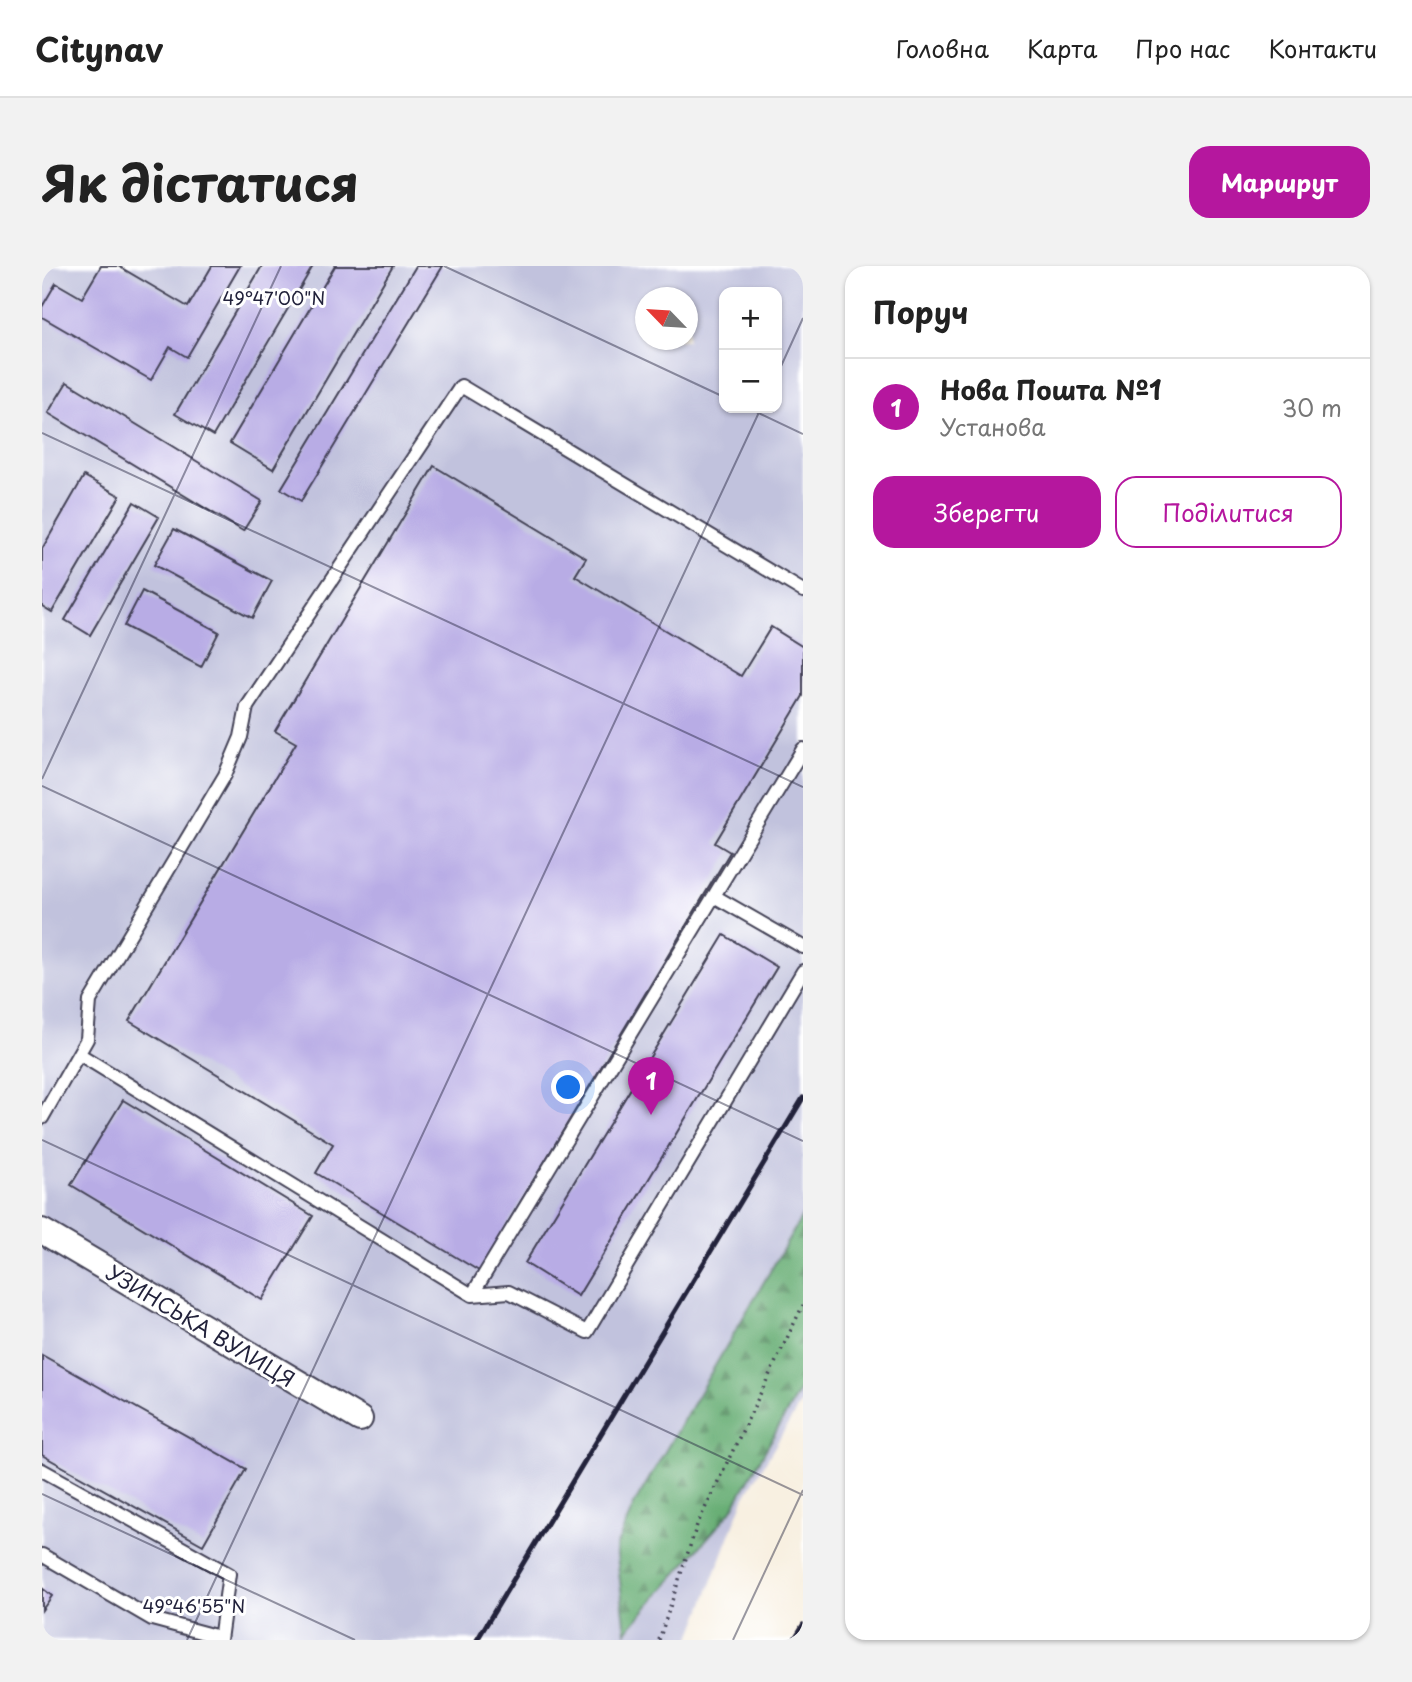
<!DOCTYPE html>
<html lang="uk">
<head>
<meta charset="utf-8">
<style>
  :root { --surface:#fff; --page:#f2f2f2; --text:#222; --muted:#767676; --line:#e0e0e0; --accent:#b5179e }
  body { margin:0; font-family:"Playpen Sans",sans-serif; background:var(--page); color:var(--text) }
  .controls { position:absolute; right:21px; top:21px; display:grid; overflow:hidden; border-radius:14px; box-shadow:0 2px 5px #0004 }
  .controls button { width:63px; height:63px; display:grid; place-items:center; padding:0; border:0; border-bottom:2px solid var(--line); background:var(--surface); color:var(--text); font:35px sans-serif }
  .compass { position:absolute; left:593px; top:21px; width:63px; height:63px; border-radius:50%; background:var(--surface); box-shadow:0 2px 5px #0004; rotate:295deg }
  .you { position:absolute; left:527px; top:822px; width:24px; height:24px; margin:-18px; border:5px solid #fff; border-radius:50%; background:#1a73e8; box-shadow:0 0 0 10px #1a73e833 }
  .badge { display:grid; place-items:center; width:46px; height:46px; border-radius:50%; background:var(--accent); color:#fff; font-size:23px; font-weight:700 }
  .pin { position:absolute; translate:-50% -58px; filter:drop-shadow(0 2px 4px #0008) }
  .pin::after { content:''; position:absolute; top:37px; width:24px; height:21px; background:inherit; clip-path:polygon(0 0,100% 0,50% 100%) }
  .list { margin:0; padding:0; list-style:none }
  h2 { display:flex; justify-content:space-between; align-items:center; height:91px; margin:0; padding:0 28px; font-size:30px }
  h2 small { font-size:23px; font-weight:400; color:var(--muted) }
  .list li { display:grid; grid-template-columns:46px 1fr auto; gap:21px; align-items:center; box-sizing:border-box; height:98px; padding:0 28px; border-top:2px solid var(--line) }
  .list b { display:block; font-size:26px; white-space:nowrap }
  .list p { margin:0; font-size:23px; white-space:nowrap; color:var(--muted) }
  .list em { font-size:23px; font-style:normal; color:var(--muted) }
  .actions { display:flex; gap:14px; padding:21px 28px }
  .actions a { flex:1; padding:16px 0; border:2px solid var(--accent); border-radius:21px; text-align:center; font-size:24px; color:var(--accent) }
  .actions .main { background:var(--accent); color:#fff }
  .map { position:relative; flex:none; width:761px; height:1374px; overflow:hidden; border-radius:21px }
  header { display:flex; align-items:center; gap:42px; box-sizing:border-box; height:98px; padding:0 35px; background:var(--surface); border-bottom:2px solid var(--line) }
  header strong { font-size:33px }
  nav { display:flex; gap:38px; margin-inline-start:auto; font-size:24px }
  .intro { display:flex; align-items:center; justify-content:space-between; box-sizing:border-box; height:168px; padding:0 42px }
  h1 { margin:0; font-size:49px }
  .button { padding:18px 32px; border-radius:21px; background:var(--accent); color:#fff; font-size:24px; font-weight:700 }
  main { display:flex; gap:42px; padding:0 42px }
  aside { flex:1; background:var(--surface); border-radius:21px; box-shadow:0 2px 5px #0004 }
  .map>svg:first-child { display:block }
  .industrial { fill:#c1c2dd; fill-rule:evenodd }
  .forest { fill:url(#forest-firs); stroke:#446858; stroke-width:2 }
  .building { fill:#b8ace5 }
  .lines { fill:none; stroke-linecap:round; stroke-linejoin:round }
  .service-casing { stroke:#424154; stroke-width:16 }
  .minor-casing { stroke:#424154; stroke-width:28 }
  .path { stroke:#424154; stroke-width:3.5; stroke-dasharray:2 5; stroke-linecap:butt }
  .service { stroke:#fff; stroke-width:12 }
  .minor { stroke:#fff; stroke-width:24 }
  .rail { stroke:#22223b; stroke-width:5 }
  .ticks { fill:none; stroke:#22223b; stroke-width:2; stroke-opacity:0.45 }
  .labels { text-anchor:middle; dominant-baseline:central; stroke-width:6; stroke-linejoin:round; paint-order:stroke }
  .street-label { font-size:21px; fill:#22223b; stroke:#fff }
  .ticks-label { font-size:18px; text-anchor:middle; fill:#22223b; stroke:#fff; stroke-width:6; stroke-linejoin:round; paint-order:stroke }
</style>
</head>
<body>
<header>
<strong>Citynav</strong>
<nav><a>Головна</a><a>Карта</a><a>Про нас</a><a>Контакти</a></nav>
</header>
<div class="intro"><h1>Як дістатися</h1><a class="button">Маршрут</a></div>
<main>
<div class="map">
<svg width="761" height="1374" viewBox="0 0 761 1374">
  <defs>
    <pattern id="forest-firs" width="22" height="20" patternUnits="userSpaceOnUse" patternTransform="scale(1.75)"><rect width="22" height="20" fill="#67ae74"/><path d="M5 1l3.5 6h-7zM16 11l3.5 6h-7z" fill="#548d60"/></pattern>
  </defs>
  <rect width="100%" height="100%" fill="#fff"/>
  <filter id="ink" filterUnits="userSpaceOnUse"><feTurbulence type="fractalNoise" baseFrequency=".0143" numOctaves="2"/><feDisplacementMap in="SourceGraphic" scale="14" xChannelSelector="R" yChannelSelector="G"/><feConvolveMatrix kernelMatrix="1 2 1 2 8 2 1 2 1" color-interpolation-filters="sRGB"/></filter>
  <filter id="wash" filterUnits="userSpaceOnUse"><feTurbulence type="fractalNoise" baseFrequency=".00686" numOctaves="4" result="noise"/><feDisplacementMap in="SourceGraphic" scale="28" xChannelSelector="R" yChannelSelector="G"/><feGaussianBlur stdDeviation="1.57" result="paint"/><feColorMatrix in="noise" values="0 0 0 0 0 0 0 0 0 0 0 0 0 0 0 0 0 1.4 0 .05"/><feComposite in="paint" operator="in"/></filter>
  <g filter="url(#wash)">
    <rect width="100%" height="100%" fill="#f8f0e1"/>
    <!-- industrial -->
    <path class="industrial" d="M 0,0 L 761,0 L 761,1133 L 702,1232 L 648,1374 L 0,1374 ZM 682,26 L 735,26 L 735,142 L 682,142 ZM 604,32 L 646,32 L 646,74 L 604,74 Z"/>
    <!-- forest -->
    <path class="forest" d="M 761,949 L 761,1118 L 689,1245 L 584,1366 L 574,1281 L 593,1237 Z"/>
    <g id="blocks">
      <!-- building -->
      <path class="building" d="M 59,0 L 76,0 L 146,41 L 170,0 L 198,0 L 145,91 L 128,81 L 109,114 L 0,51 L 0,41 L 14,17 L 40,32 Z
        M 220,0 L 271,0 L 171,170 L 133,148 Z
        M 293,0 L 351,0 L 231,203 L 188,177 Z
        M 374,0 L 401,0 L 259,235 L 239,223 Z
        M 25,116 L 220,235 L 201,265 L 6,147 Z
        M 392,200 L 544,292 L 533,310 L 699,410 L 729,361 L 761,381 L 761,430 L 673,577 L 688,586 L 437,1005 L 274,907 L 291,878 L 87,755 L 254,477 L 233,465 Z
        M 42,210 L 78,230 L 10,346 L 0,340 L 0,283 Z
        M 92,236 L 117,251 L 48,369 L 23,354 Z
        M 132,263 L 230,315 L 210,352 L 112,299 Z
        M 100,325 L 177,366 L 159,401 L 82,360 Z
        M 682,669 L 735,701 L 536,1030 L 483,997 Z
        M 81,834 L 271,950 L 220,1034 L 29,919 Z
        M 0,1089 L 204,1203 L 161,1279 L 0,1189 Z
        M 0,1322 L 10,1330 L 0,1344 Z"/>
    </g>
  </g>
  <g filter="url(#ink)">
    <use href="#blocks" fill-opacity="0" stroke="#424154" stroke-width="2"/>
    <g class="lines">
      <defs>
        <path id="service" d="M 672,630 L 761,681
          M 37,788 L 430,1029 L 761,483
          M 0,852 L 45,773 L 48,735 L 183,509 L 199,471 L 205,441 L 419,120 L 761,325
          M 430,1029 L 467,1026 L 545,1066 L 761,705
          M 0,1204 L 187,1308 L 178,1374
          M 0,1289 L 110,1353 L 177,1371"/>
        <path id="minor" d="M 0,965 L 318,1153"/>
      </defs>
      <!-- service casing -->
      <use href="#service" class="service-casing"/>
      <!-- minor casing -->
      <use href="#minor" class="minor-casing"/>
      <!-- path -->
      <path class="path" d="M 617,1374 L 655,1259 L 761,1039"/>
      <!-- service -->
      <use href="#service" class="service"/>
      <!-- minor -->
      <use href="#minor" class="minor"/>
      <!-- rail -->
      <path class="rail" d="M 435,1374 L 761,832
        M 752,1374 L 761,1359"/>
    </g>
  </g>
  <!-- ticks -->
  <path class="ticks" d="M 402,0 L 682,131M 735,109 L 761,52M 706,142 L 761,168M 0,167 L 761,521M 0,513 L 239,0M 0,520 L 761,875M 0,874 L 761,1229M 0,1228 L 313,1374M 145,1374 L 719,142M 691,1374 L 761,1224"/>
  <g class="labels">
    <!-- street labels -->
    <g class="street-label">
      <text transform="translate(159 1059) rotate(31)">УЗИНСЬКА ВУЛИЦЯ</text>
    </g>
  </g>
  <g class="ticks-label">
    <text x="232" y="39">49°47'00"N</text>
    <text x="152" y="1347">49°46'55"N</text>
  </g>
</svg>
<div class="controls">
<button>+</button>
<button>−</button>
</div>
<svg class="compass" viewBox="-18 -18 36 36"><path d="M0-13l5 13h-10z" fill="#e53935"/><path d="M0 13l5-13h-10z" fill="#767676"/></svg>
<div class="you"></div>
<div class="pin badge" style="left:609px;top:849px">1</div>
</div>
<aside>
<h2>Поруч<small></small></h2>
<ul class="list">
<li><span class="badge">1</span><div><b>Нова Пошта №1</b><p>Установа</p></div><em>30 m</em></li>
</ul>
<div class="actions"><a class="main">Зберегти</a><a>Поділитися</a></div>
</aside>
</main>
</body>
</html>
